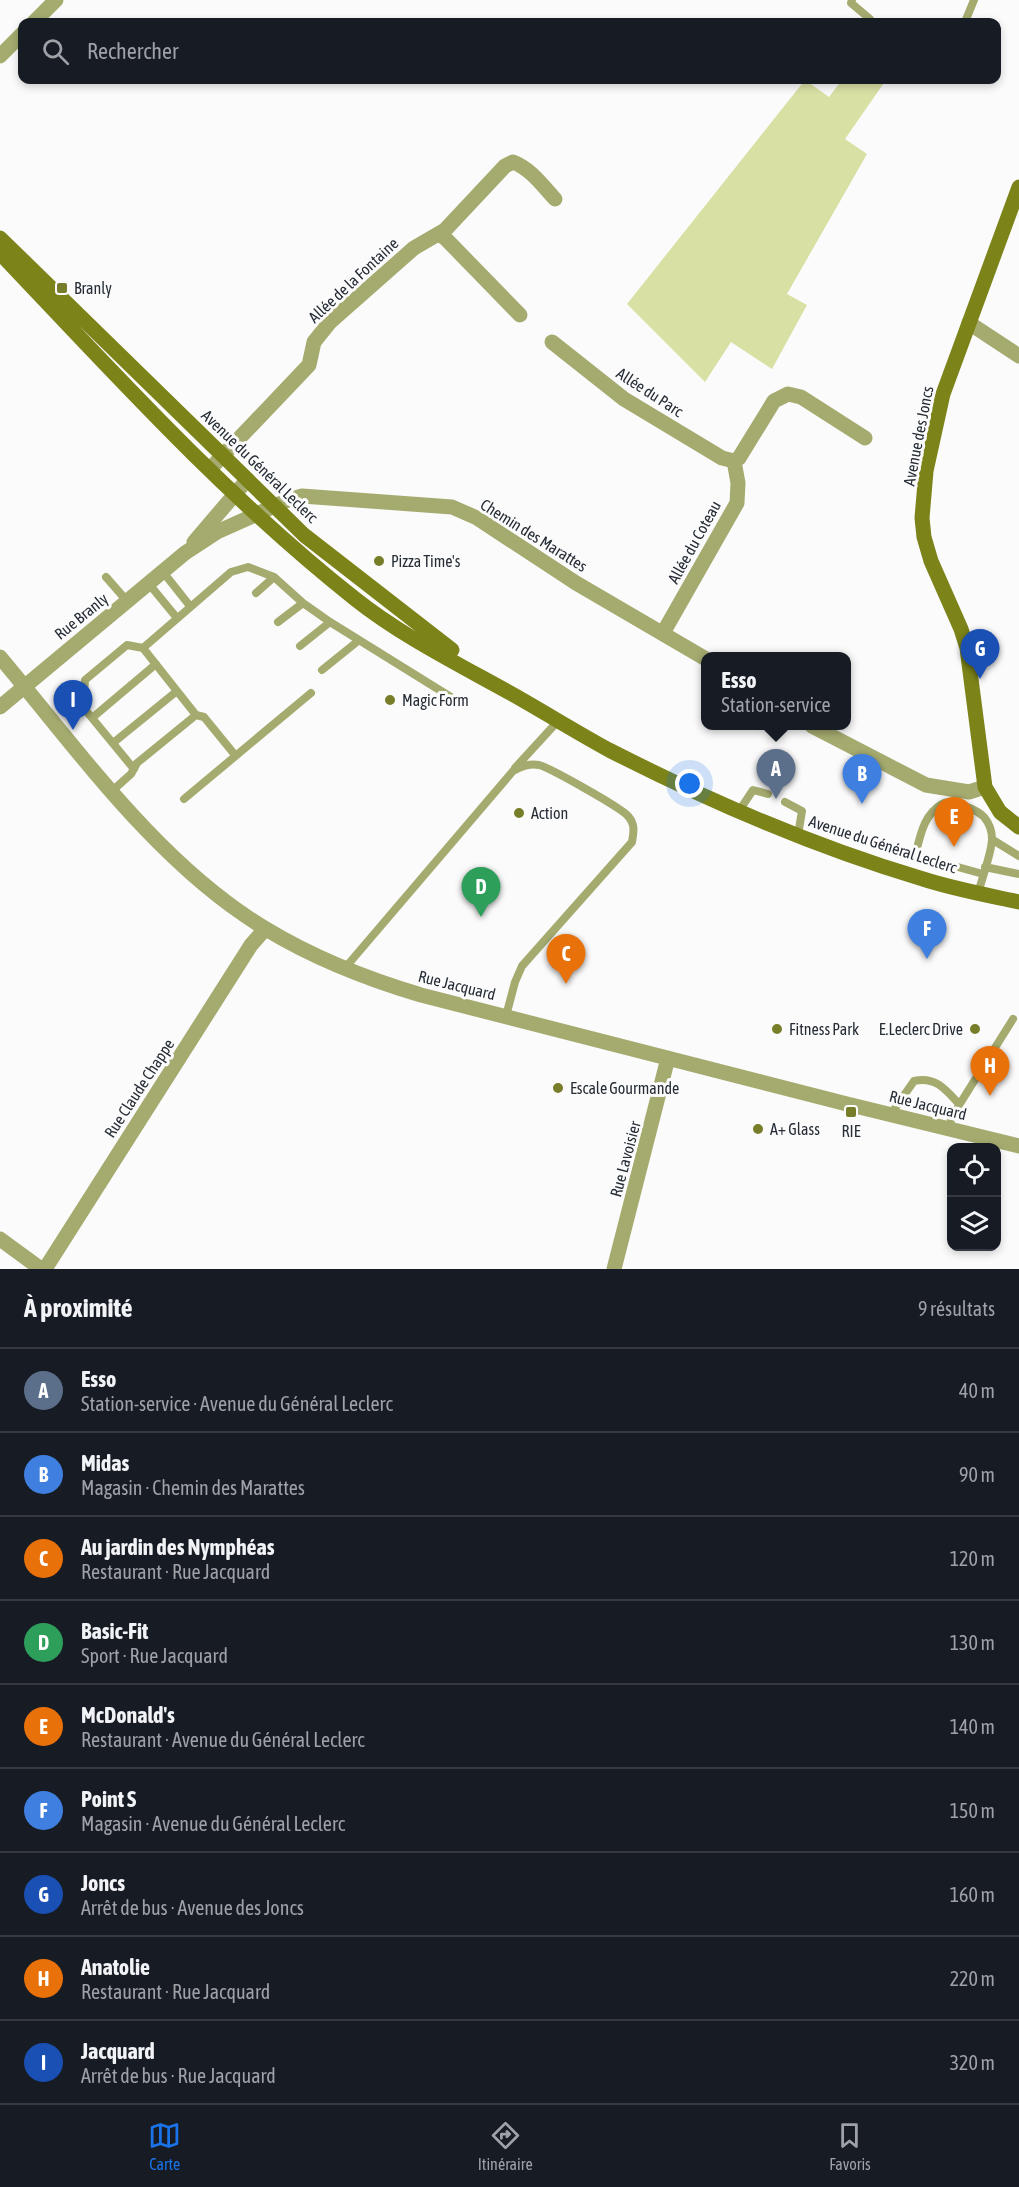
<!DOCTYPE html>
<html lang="fr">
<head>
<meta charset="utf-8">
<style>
  :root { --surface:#171b24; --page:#20242c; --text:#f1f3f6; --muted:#9ea1a6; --line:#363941; --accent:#1a73e8 }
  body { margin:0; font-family:"Asap Condensed",sans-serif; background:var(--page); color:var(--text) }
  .controls { position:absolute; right:18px; bottom:18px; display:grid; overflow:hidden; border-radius:12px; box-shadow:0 3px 9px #0003 }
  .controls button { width:54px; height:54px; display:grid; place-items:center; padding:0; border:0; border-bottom:2px solid var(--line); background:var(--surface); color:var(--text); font:30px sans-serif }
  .you { position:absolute; left:690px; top:784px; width:21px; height:21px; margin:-15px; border:4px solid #fff; border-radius:50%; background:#1a73e8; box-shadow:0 0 0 9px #1a73e833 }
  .badge { display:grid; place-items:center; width:39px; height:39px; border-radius:50%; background:var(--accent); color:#fff; font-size:20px; font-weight:700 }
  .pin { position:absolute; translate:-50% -50px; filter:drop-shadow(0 2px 3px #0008) }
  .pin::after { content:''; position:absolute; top:32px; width:21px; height:18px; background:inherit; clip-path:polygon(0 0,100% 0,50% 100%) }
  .popup { position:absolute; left:701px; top:652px; width:150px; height:78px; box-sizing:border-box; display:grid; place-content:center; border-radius:12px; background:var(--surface); filter:drop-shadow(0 2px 4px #0005); font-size:20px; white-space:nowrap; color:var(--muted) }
  .popup b { font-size:22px; color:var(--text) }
  .popup::after { content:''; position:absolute; left:50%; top:100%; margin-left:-12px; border:12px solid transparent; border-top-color:var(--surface) }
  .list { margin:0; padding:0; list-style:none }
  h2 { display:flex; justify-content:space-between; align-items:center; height:78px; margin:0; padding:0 24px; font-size:26px }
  h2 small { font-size:20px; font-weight:400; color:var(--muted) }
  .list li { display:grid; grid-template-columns:39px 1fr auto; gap:18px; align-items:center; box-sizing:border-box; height:84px; padding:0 24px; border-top:2px solid var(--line) }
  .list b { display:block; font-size:22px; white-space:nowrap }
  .list p { margin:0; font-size:20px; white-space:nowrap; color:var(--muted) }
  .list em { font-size:20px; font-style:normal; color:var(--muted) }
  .icon { flex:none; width:33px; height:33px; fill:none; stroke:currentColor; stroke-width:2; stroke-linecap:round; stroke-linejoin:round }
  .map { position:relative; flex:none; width:1019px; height:1269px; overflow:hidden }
  .search { position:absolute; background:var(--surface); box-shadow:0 3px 9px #0003; left:18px; right:18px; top:18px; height:66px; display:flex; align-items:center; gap:15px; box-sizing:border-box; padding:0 21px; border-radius:12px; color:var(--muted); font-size:22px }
  .sheet { height:834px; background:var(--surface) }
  nav { display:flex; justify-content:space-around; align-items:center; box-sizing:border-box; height:84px; border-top:2px solid var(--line); background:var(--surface); font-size:16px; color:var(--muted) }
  nav a { display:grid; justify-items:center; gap:3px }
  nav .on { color:var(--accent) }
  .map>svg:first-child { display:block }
  .green { fill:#d9e0a4 }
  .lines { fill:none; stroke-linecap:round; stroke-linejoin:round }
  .lane { stroke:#a5ab6f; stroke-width:8 }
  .street { stroke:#a5ab6f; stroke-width:15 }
  .secondary { stroke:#7c8319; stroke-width:15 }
  .poi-dot { fill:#777d28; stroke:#fbfbfb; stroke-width:2 }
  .labels { text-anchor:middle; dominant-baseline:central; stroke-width:6; stroke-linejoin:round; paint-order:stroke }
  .street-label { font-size:16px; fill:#262d36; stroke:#fbfbfb }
  .poi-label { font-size:16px; fill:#262d36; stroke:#fbfbfb; text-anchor:start }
</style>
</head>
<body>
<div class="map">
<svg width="1019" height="1269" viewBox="0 0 1019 1269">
  <rect width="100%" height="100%" fill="#fbfbfb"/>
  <!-- green -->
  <path class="green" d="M 805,80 L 829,97 L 842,80 L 886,80 L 845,139 L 867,154 L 787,294 L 807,305 L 772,369 L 731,342 L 705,382 L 627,304 Z"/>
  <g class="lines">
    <!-- lane -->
    <path class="lane" d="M 852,0 L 851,3 L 870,19 L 870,22
      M 965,22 L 974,0
      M 163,572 L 190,606
      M 106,577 L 127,601
      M 149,584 L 177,618
      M 256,593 L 274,577
      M 278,622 L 303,603
      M 300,646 L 330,622
      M 322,670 L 358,641
      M 196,715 L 143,648 L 231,572 L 248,567 L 274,577 L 303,603 L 330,622 L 454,699
      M 92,718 L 156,664
      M 113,743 L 177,691
      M 515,768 L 558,721
      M 134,769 L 83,707 L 85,680 L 127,645 L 143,648
      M 112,791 L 131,774 L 137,763 L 196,715 L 204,717 L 235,755
      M 184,799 L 311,693
      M 785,802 L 802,811 L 798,835
      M 739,811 L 753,790 L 768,794
      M 993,840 L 1019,856
      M 985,867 L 1019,874
      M 978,893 C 982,879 992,851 992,839 C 992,832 989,823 984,817 C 977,810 951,798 942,804 C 924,815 921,833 916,852 L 918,856 L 983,874
      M 345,968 L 513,771 C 521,767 529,763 539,765 C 550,768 620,807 628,816 C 635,824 634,831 632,842 L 522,966 L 515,982 L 506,1016
      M 891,1114 L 914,1081 C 936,1076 946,1090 959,1104
      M 950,1128 L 951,1118 L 1013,1019"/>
    <!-- street -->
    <path class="street" d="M 34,22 L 56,0
      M 0,56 L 22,34
      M 438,234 L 445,238 L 520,315
      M 969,323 L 1019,356
      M 552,342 L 624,399 L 722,458 L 734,461
      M 734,461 L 739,458 L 774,401 L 788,394 L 801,397 L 865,438
      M 210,469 L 309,365 L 314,342 L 330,322 L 414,248 L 445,230 L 505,166 L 513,162 C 531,169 542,185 555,199
      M 194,542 L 247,480
      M 663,633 L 737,503 L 738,483 L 734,461
      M 0,657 C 79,751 159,865 266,929 C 314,958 367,979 421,995 L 847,1104 L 1019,1146
      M 0,707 L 185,553 L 217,532 L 288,500 L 302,496 L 452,507 L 477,518 L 576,583 L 706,659
      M 812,726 L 926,785 L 969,792 L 985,787
      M 0,1239 L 41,1269
      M 45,1269 L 251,945 L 265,929
      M 614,1269 L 668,1058"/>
    <!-- secondary -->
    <path class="secondary" d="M 1019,187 L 943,394 L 926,471 L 922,518 L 924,537 L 931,561 L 961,629 L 967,648 L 985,787 L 1000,812 L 1019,827
      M 0,238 L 304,535 L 452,650
      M 0,253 C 113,372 225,496 354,598 C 400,635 460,665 512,694 C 544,712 576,732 609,750 C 709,801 815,847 923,879 C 954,889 987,895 1019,902"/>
  </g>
  <!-- markers -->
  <g class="poi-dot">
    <rect x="56" y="282" width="12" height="12" rx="3"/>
    <circle cx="379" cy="561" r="6"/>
    <circle cx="390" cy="700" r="6"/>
    <circle cx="519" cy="813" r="6"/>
    <circle cx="777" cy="1029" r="6"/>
    <circle cx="975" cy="1029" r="6"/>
    <circle cx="558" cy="1088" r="6"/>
    <rect x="845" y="1106" width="12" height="12" rx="3"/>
    <circle cx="758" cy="1129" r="6"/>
  </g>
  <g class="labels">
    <!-- street labels -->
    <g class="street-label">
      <text transform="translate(353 280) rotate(-43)">Allée de la Fontaine</text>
      <text transform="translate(650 392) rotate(33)">Allée du Parc</text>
      <text transform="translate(918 436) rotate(-79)">Avenue des Joncs</text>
      <text transform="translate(260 466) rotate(44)">Avenue du Général Leclerc</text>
      <text transform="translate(534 535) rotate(32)">Chemin des Marattes</text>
      <text transform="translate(694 542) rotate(-61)">Allée du Coteau</text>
      <text transform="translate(81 616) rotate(-39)">Rue Branly</text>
      <text transform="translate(883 844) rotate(18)">Avenue du Général Leclerc</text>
      <text transform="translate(457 985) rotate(14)">Rue Jacquard</text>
      <text transform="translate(139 1088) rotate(-57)">Rue Claude Chappe</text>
      <text transform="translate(928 1105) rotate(14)">Rue Jacquard</text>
      <text transform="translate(625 1159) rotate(-75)">Rue Lavoisier</text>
    </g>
    <!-- poi labels -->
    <g class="poi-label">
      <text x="74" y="288">Branly</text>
      <text x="391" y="561">Pizza Time's</text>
      <text x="402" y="700">Magic Form</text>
      <text x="531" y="813">Action</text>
      <text x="789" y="1029">Fitness Park</text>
      <text x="963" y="1029" text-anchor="end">E.Leclerc Drive</text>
      <text x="570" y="1088">Escale Gourmande</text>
      <text x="770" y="1129">A+ Glass</text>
      <text x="851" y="1131" text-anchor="middle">RIE</text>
    </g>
  </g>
</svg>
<div class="controls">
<button><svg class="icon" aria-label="locate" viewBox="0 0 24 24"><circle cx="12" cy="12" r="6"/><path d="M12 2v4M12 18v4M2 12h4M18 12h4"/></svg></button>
<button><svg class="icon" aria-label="layers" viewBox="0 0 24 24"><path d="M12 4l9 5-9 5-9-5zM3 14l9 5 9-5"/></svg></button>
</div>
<div class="you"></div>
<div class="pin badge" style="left:776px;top:799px;background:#5c6f8a">A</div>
<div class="popup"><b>Esso</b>Station-service</div>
<div class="pin badge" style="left:862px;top:804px;background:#3f7fe0">B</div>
<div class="pin badge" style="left:566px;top:984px;background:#e8710a">C</div>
<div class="pin badge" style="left:481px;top:917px;background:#2e9e5b">D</div>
<div class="pin badge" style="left:954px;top:847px;background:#e8710a">E</div>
<div class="pin badge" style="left:927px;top:959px;background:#3f7fe0">F</div>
<div class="pin badge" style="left:980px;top:679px;background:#1a4fb4">G</div>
<div class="pin badge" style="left:990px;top:1096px;background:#e8710a">H</div>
<div class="pin badge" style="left:73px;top:730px;background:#1a4fb4">I</div>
<div class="search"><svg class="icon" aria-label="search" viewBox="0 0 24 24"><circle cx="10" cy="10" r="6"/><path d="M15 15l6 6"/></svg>Rechercher</div>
</div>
<section class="sheet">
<h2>À proximité<small>9 résultats</small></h2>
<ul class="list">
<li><span class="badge" style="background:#5c6f8a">A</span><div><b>Esso</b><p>Station-service · Avenue du Général Leclerc</p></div><em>40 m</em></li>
<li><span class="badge" style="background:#3f7fe0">B</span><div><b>Midas</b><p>Magasin · Chemin des Marattes</p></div><em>90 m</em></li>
<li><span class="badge" style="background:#e8710a">C</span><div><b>Au jardin des Nymphéas</b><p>Restaurant · Rue Jacquard</p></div><em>120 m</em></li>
<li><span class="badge" style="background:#2e9e5b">D</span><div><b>Basic-Fit</b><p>Sport · Rue Jacquard</p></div><em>130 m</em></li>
<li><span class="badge" style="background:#e8710a">E</span><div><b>McDonald's</b><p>Restaurant · Avenue du Général Leclerc</p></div><em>140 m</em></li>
<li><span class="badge" style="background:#3f7fe0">F</span><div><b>Point S</b><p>Magasin · Avenue du Général Leclerc</p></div><em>150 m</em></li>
<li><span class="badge" style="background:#1a4fb4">G</span><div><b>Joncs</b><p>Arrêt de bus · Avenue des Joncs</p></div><em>160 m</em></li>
<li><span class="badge" style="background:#e8710a">H</span><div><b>Anatolie</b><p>Restaurant · Rue Jacquard</p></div><em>220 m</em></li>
<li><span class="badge" style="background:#1a4fb4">I</span><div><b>Jacquard</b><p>Arrêt de bus · Rue Jacquard</p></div><em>320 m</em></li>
</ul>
</section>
<nav>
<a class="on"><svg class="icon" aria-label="map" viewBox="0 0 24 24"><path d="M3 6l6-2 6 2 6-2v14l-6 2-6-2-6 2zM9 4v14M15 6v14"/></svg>Carte</a>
<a><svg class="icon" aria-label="directions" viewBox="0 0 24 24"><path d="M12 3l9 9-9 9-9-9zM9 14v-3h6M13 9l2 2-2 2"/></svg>Itinéraire</a>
<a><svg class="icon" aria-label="saved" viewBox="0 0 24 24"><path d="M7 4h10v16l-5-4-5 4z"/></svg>Favoris</a>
</nav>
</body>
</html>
